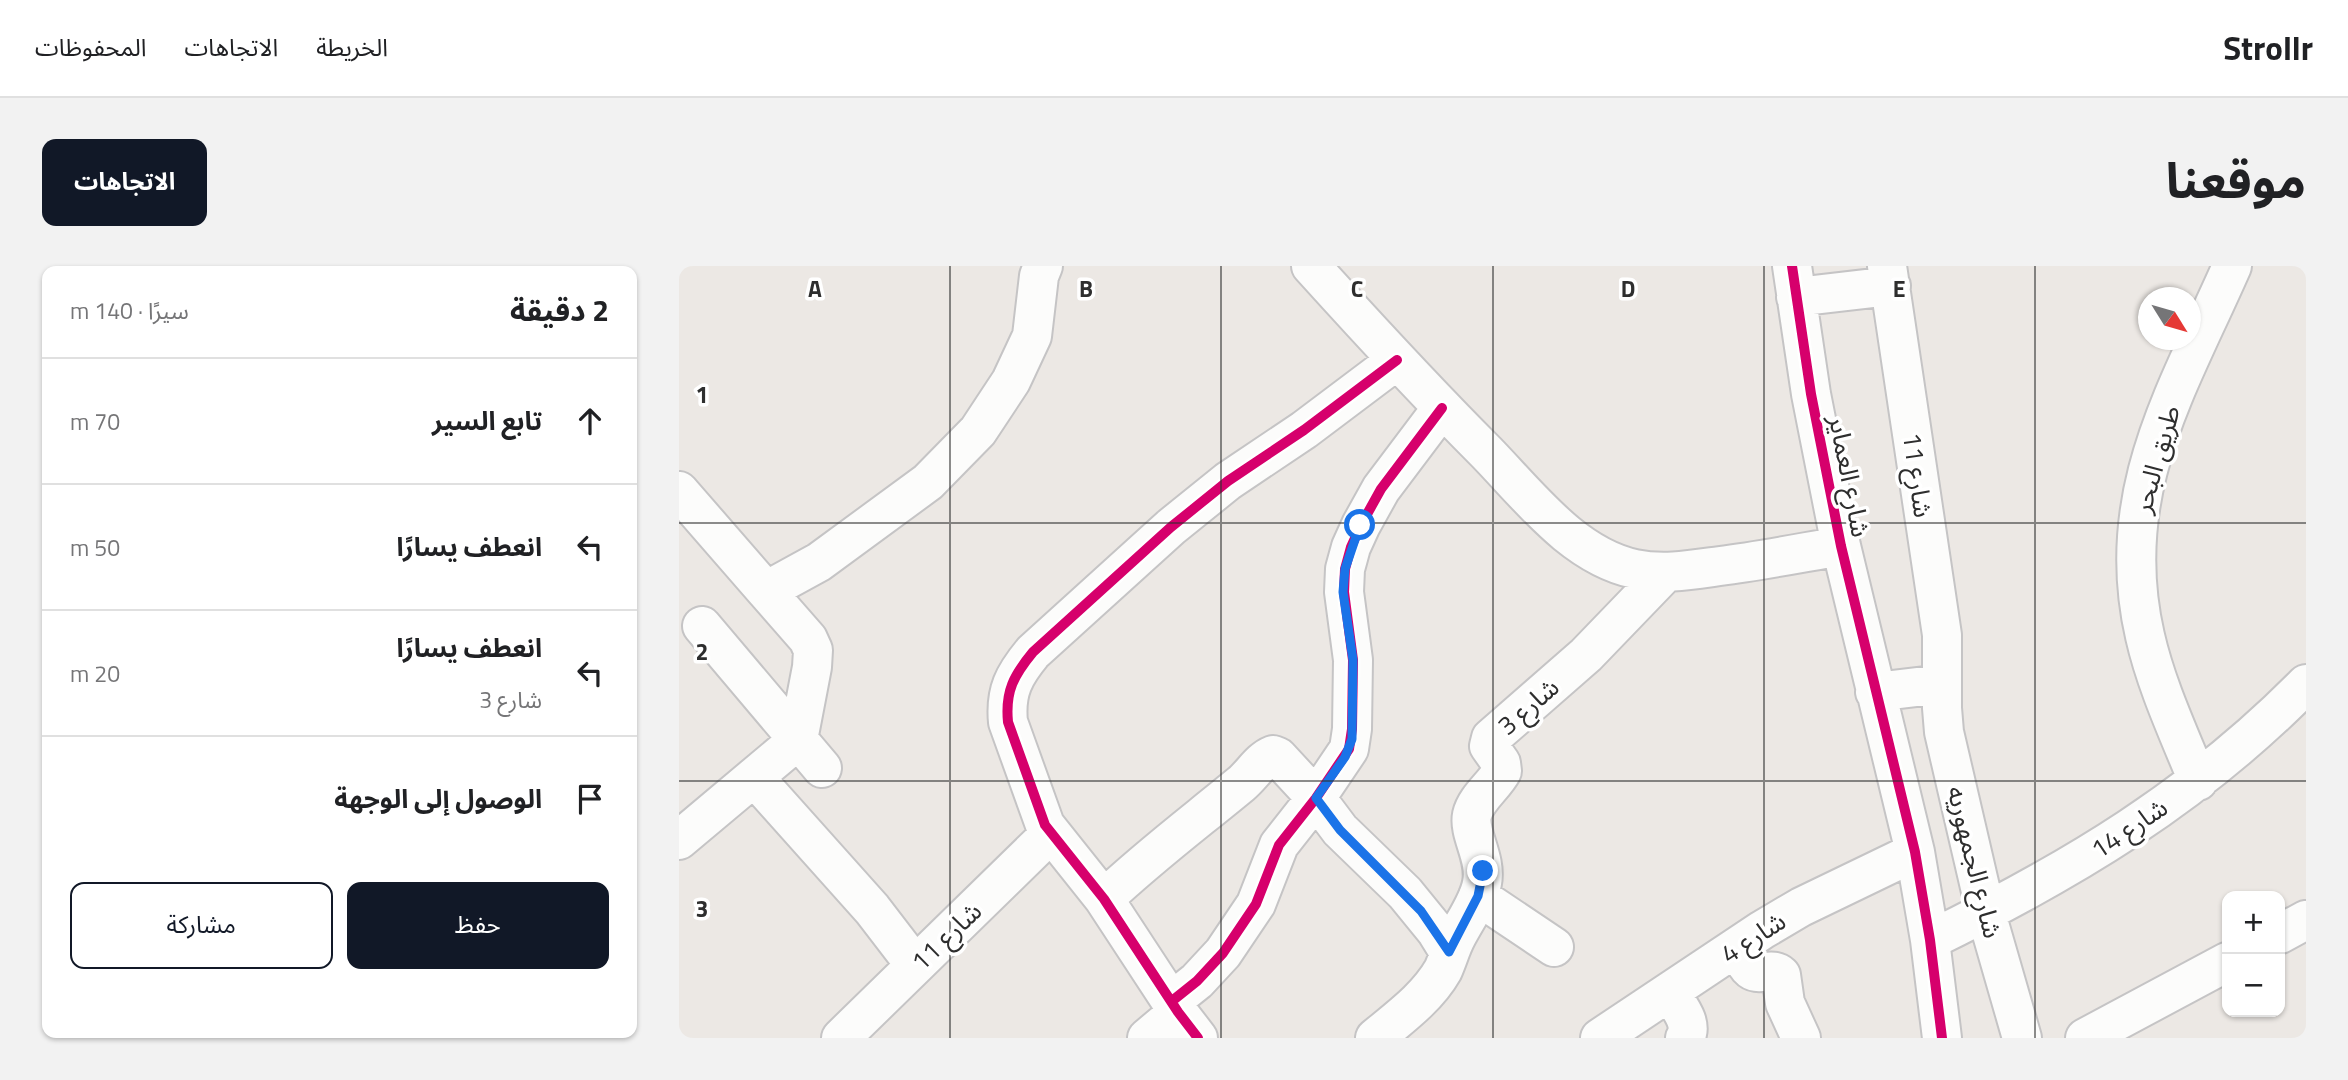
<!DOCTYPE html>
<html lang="ar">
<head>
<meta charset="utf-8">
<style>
  :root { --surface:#fff; --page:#f2f2f2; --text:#202124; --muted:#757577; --line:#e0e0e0; --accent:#111827 }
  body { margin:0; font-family:"Titillium Web","Noto Sans Arabic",sans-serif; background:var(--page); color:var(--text); direction:rtl }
  .controls { position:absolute; right:21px; bottom:21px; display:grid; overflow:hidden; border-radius:14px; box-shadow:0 2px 5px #0004 }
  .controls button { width:63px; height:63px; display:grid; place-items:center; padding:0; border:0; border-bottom:2px solid var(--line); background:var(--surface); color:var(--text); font:35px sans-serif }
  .compass { position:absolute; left:1459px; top:21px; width:63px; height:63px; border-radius:50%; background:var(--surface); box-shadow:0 2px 5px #0004; rotate:127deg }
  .stop { position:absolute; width:21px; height:21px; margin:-16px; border:5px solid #1a73e8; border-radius:50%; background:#fff }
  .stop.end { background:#1a73e8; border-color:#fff; box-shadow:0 2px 7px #0008 }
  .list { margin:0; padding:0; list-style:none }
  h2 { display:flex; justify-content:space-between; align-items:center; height:91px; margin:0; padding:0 28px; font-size:30px }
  h2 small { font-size:23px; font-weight:400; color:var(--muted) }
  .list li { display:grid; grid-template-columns:46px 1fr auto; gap:21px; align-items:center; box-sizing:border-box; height:126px; padding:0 28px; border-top:2px solid var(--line) }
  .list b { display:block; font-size:26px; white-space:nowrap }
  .list p { margin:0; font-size:23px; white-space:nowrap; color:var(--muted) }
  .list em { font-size:23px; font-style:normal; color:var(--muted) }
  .actions { display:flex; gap:14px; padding:21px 28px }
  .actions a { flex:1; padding:16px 0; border:2px solid var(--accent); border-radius:14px; text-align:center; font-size:24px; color:var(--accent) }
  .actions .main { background:var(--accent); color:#fff }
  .icon { flex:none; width:38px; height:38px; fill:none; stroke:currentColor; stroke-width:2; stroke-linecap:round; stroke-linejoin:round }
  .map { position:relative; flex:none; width:1627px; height:772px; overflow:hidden; direction:ltr; border-radius:14px }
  header { display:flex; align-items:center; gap:42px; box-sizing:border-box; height:98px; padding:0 35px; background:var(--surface); border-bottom:2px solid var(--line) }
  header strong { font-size:33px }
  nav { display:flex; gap:38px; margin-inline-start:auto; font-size:24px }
  .intro { display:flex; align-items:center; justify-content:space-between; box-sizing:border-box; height:168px; padding:0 42px }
  h1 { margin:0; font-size:49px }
  .button { padding:18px 32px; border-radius:14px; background:var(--accent); color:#fff; font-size:24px; font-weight:700 }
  main { display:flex; gap:42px; padding:0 42px }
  aside { flex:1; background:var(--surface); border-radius:14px; box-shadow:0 2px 5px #0004 }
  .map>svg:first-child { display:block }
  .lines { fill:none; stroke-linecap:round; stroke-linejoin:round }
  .minor-casing { stroke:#c5c4c5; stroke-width:42 }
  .minor { stroke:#fcfcfb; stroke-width:38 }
  .cycleway-casing { stroke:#fff; stroke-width:15 }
  .cycleway { stroke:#d6006c; stroke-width:10 }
  .route { stroke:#1a73e8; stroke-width:9 }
  .grid { fill:none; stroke:#2e2e2e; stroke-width:2; stroke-opacity:0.55 }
  .labels { text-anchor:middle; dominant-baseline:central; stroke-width:7; stroke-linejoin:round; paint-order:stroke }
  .street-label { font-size:26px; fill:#2e2e2e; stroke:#fff }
  .grid-label { font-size:23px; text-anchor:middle; font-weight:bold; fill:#2e2e2e; stroke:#fff; stroke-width:7; stroke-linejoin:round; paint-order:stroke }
</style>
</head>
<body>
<header>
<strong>Strollr</strong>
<nav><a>الخريطة</a><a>الاتجاهات</a><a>المحفوظات</a></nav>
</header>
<div class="intro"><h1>موقعنا</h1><a class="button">الاتجاهات</a></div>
<main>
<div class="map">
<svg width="1627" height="772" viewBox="0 0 1627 772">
  <rect width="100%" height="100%" fill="#ece8e4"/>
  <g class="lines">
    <defs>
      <path id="minor" d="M 632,0 C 689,63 747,126 807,186 C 849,229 894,290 956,303 C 984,309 1012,304 1041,300 C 1081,295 1121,287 1162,280
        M 1113,0 L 1132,128 L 1162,280 L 1236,586 L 1251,674 L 1263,772
        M 1208,0 L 1263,369 L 1263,442 L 1265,466 L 1307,647 L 1343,772
        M 1117,31 L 1212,20
        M 0,225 L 87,325 L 140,296 L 249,216 L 299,165 L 332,115 L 353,70 L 360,10 L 364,0
        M 23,360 L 143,502
        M 1196,426 L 1263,418
        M 75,511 L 193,643 L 236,699
        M 1519,515 C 1500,468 1477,419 1466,370 C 1433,227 1498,125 1553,0
        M 0,574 L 119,474 L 133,401 L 134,384 L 129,373 L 87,325
        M 799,630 L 875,681
        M 425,633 C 468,592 516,556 562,518 C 573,509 581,494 594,489 L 599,491 L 637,532 L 661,564 L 726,627 L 757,665 L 770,686
        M 1601,668 L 1627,654
        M 1251,674 C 1392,605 1516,531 1627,418
        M 1058,681 C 1061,688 1065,696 1070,702 C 1079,712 1092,700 1102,709 L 1106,737 L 1122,772
        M 991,726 C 999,740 1015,757 1006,772
        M 493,735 L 518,715 L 544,687 L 577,638 L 600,579 L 637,532 L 670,483 L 673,463 L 674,394 L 665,326 L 666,303 L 672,281 L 682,259 L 702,223 L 763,142
        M 162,772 L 372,567
        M 468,772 L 499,746
        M 519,772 L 499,746 L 425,633 L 366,559 L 329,456 C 326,425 335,409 354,386 L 492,261 L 549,215 L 625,164 L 718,94
        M 696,772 C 720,752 748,732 764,704 C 769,693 772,681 778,670 C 787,653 800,635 803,617 C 808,592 789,568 793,549 C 797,532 815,520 823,505 L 822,497 L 810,480 L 812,472 L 907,389 L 987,306
        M 921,772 L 1083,664 L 1122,641 L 1236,586
        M 1406,772 L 1548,696"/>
    </defs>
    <!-- minor casing -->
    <use href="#minor" class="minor-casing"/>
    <!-- minor -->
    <use href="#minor" class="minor"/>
    <defs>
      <path id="cycleway" d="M 1113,0 L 1132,128 L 1162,280 L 1236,586 L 1251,674 L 1263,772
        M 493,735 L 518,715 L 544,687 L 577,638 L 600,579 L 637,532 L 670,483 L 673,463 L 674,394 L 665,326 L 666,303 L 672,281 L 682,259 L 702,223 L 763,142
        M 519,772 L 499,746 L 425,633 L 366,559 L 329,456 C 326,425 335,409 354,386 L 492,261 L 549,215 L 625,164 L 718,94"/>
    </defs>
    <!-- cycleway casing -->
    <use href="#cycleway" class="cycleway-casing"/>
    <!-- cycleway -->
    <use href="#cycleway" class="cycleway"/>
  </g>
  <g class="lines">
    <!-- route -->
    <path class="route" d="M 681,259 L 666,303 L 664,326 L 674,394 L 673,473 L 666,491 L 637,532 L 661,564 L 742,645 L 770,686 L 799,630 L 804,605"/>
  </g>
  <!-- grid -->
  <path class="grid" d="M 271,0 L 271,772M 542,0 L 542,772M 814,0 L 814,772M 1085,0 L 1085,772M 1356,0 L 1356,772M 0,257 L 1627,257M 0,515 L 1627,515"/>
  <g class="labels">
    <!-- street labels -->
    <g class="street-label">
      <text transform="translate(1477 193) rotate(-74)">طريق البحر</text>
      <text transform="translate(1239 209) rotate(82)">شارع 11</text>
      <text transform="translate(1171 210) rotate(79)">شارع العماير</text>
      <text transform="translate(849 440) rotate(-41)">شارع 3</text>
      <text transform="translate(1450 562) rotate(-34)">شارع 14</text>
      <text transform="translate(1296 596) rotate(76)">شارع الجمهوريه</text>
      <text transform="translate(267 670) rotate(-44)">شارع 11</text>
      <text transform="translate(1074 671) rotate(-33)">شارع 4</text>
    </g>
  </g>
  <g class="grid-label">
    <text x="136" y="31">A</text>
    <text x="407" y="31">B</text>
    <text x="678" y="31">C</text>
    <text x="949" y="31">D</text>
    <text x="1220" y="31">E</text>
    <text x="23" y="137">1</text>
    <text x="23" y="394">2</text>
    <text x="23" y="651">3</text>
  </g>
</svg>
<div class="controls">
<button>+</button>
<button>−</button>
</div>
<svg class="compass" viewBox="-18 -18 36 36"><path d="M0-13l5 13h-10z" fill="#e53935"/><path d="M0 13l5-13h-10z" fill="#757577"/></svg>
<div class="stop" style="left:681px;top:259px"></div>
<div class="stop end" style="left:804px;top:605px"></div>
</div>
<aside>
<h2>2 دقيقة<small>سيرًا · 140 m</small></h2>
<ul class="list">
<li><svg class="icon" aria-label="ahead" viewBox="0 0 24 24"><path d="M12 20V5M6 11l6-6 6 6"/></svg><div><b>تابع السير</b></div><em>70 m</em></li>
<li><svg class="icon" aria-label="left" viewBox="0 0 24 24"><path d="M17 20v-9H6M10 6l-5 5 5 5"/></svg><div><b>انعطف يسارًا</b></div><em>50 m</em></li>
<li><svg class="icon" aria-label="left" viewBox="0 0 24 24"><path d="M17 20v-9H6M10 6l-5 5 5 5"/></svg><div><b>انعطف يسارًا</b><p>شارع 3</p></div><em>20 m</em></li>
<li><svg class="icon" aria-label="arrive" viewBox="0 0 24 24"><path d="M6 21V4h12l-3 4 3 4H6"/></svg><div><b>الوصول إلى الوجهة</b></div></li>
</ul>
<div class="actions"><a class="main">حفظ</a><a>مشاركة</a></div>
</aside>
</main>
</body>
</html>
